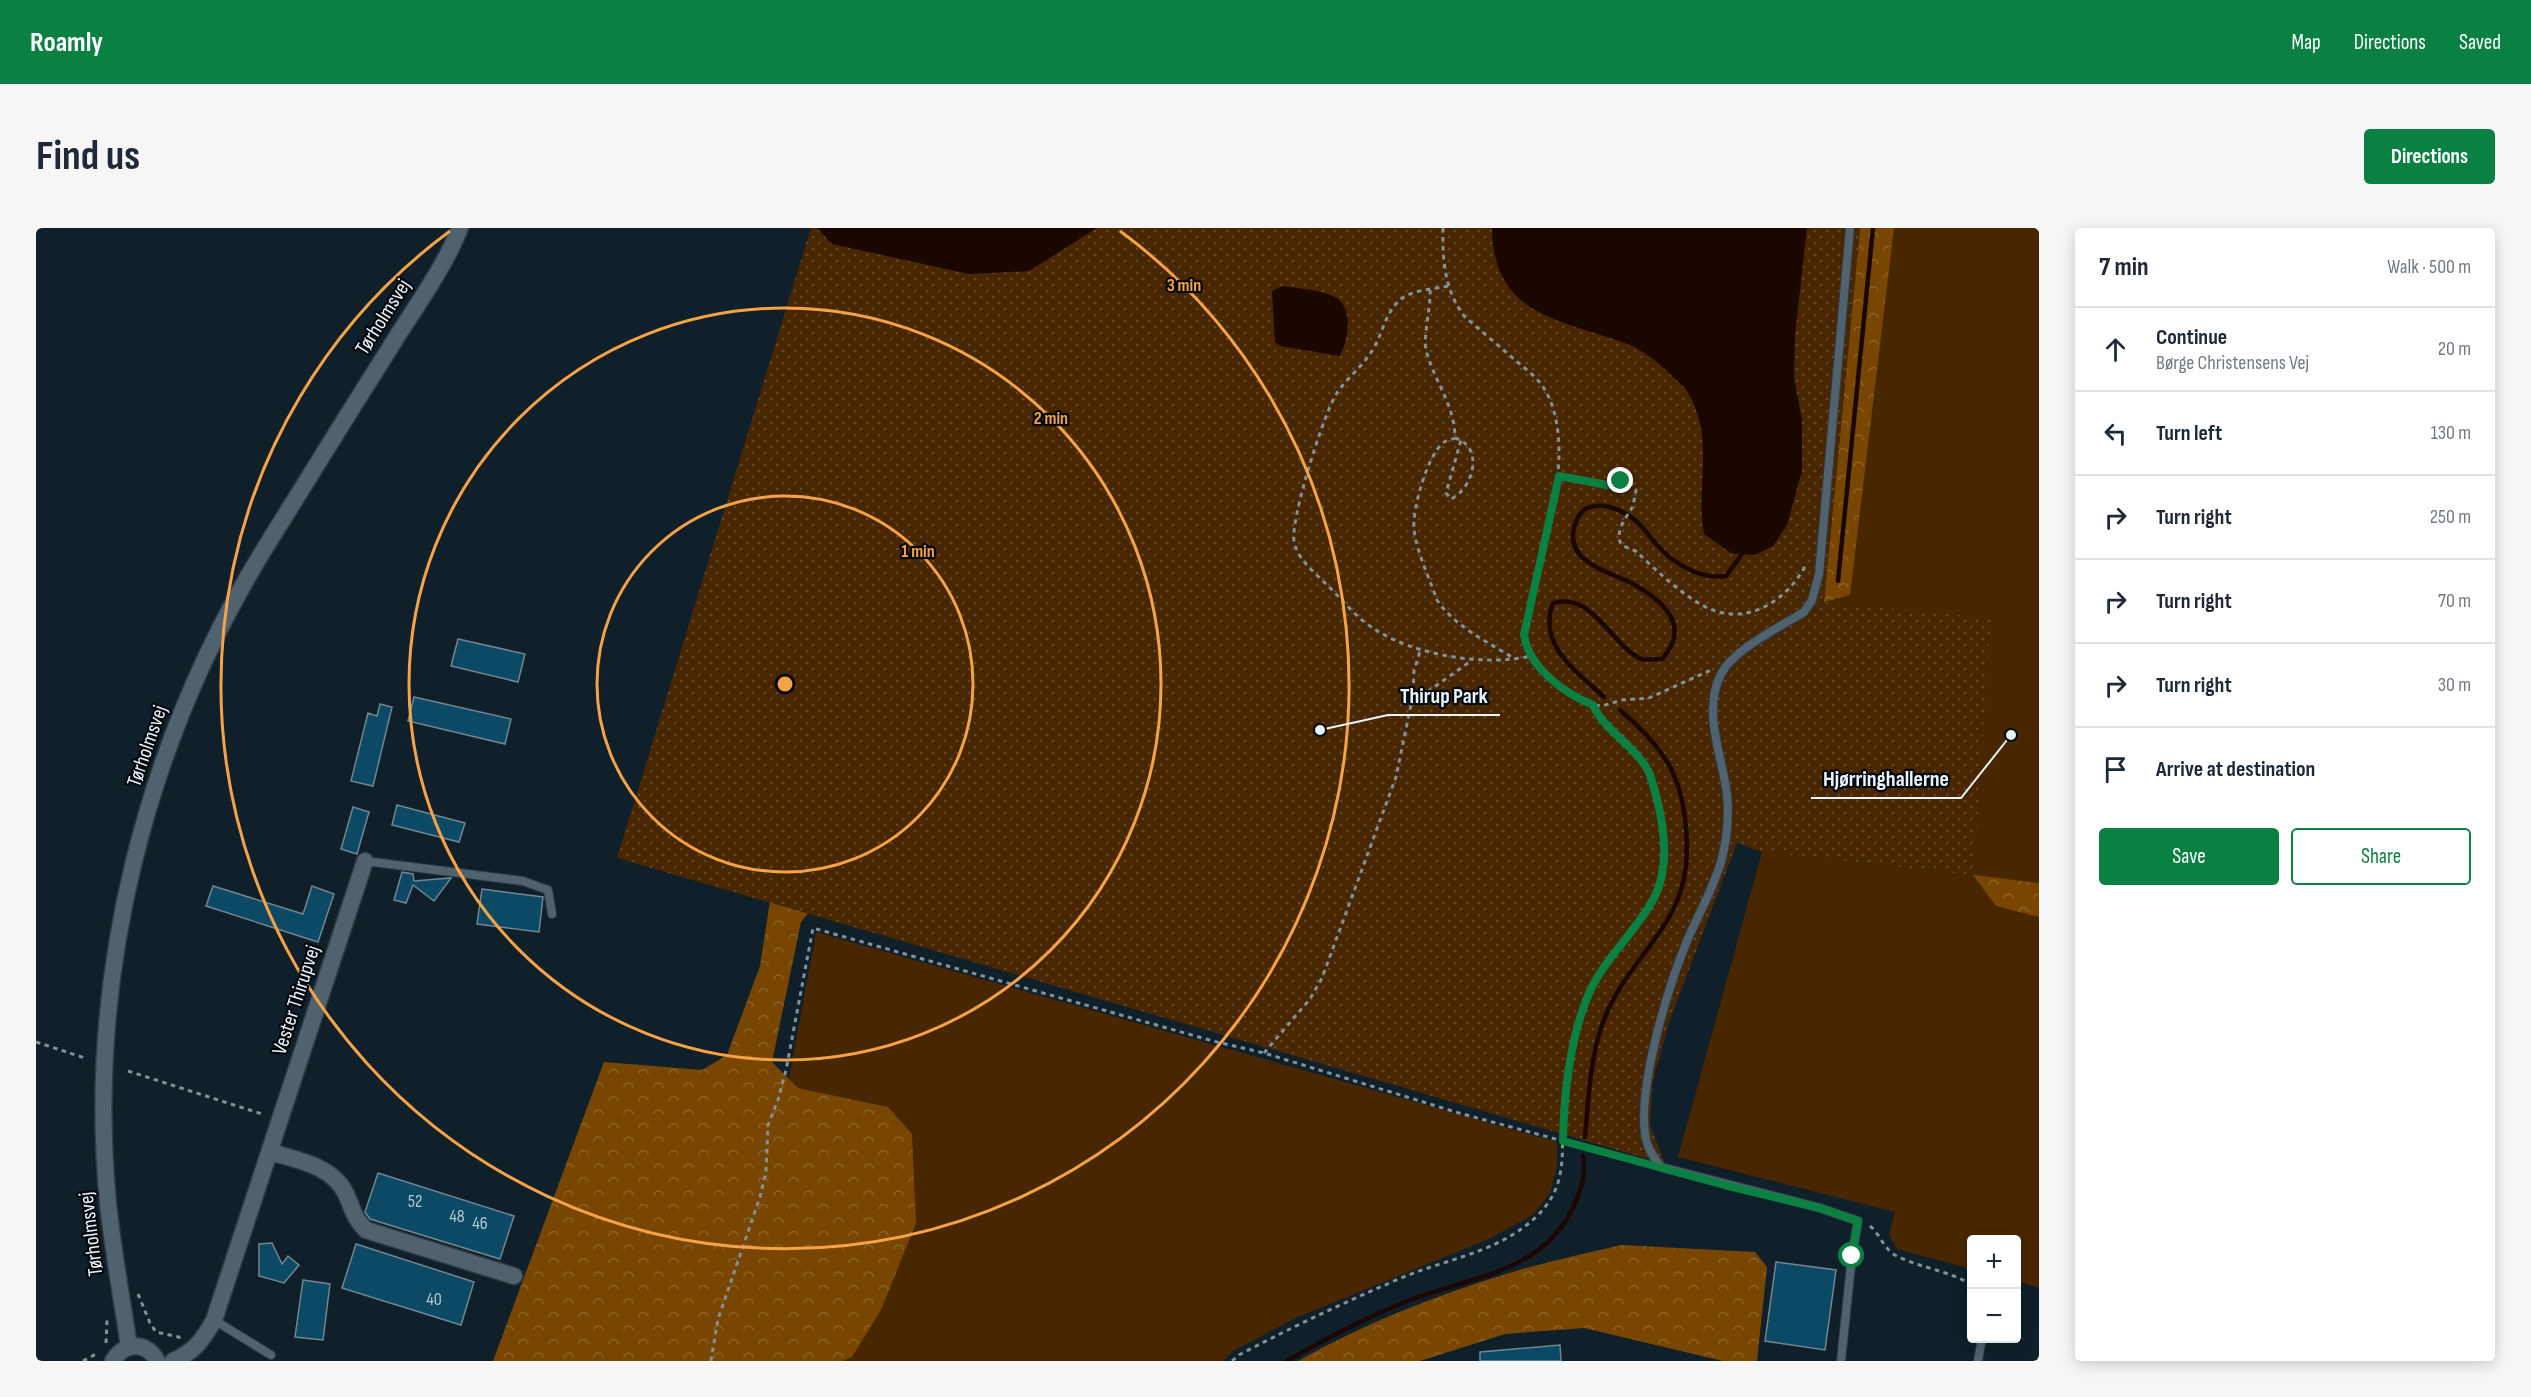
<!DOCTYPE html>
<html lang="en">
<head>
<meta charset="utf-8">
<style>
  :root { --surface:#fff; --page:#f6f6f7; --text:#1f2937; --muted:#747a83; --line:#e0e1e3; --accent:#0b8043 }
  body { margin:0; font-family:"Sofia Sans Condensed",sans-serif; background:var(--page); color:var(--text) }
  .controls { position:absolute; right:18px; bottom:18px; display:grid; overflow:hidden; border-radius:6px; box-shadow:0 3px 15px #0003 }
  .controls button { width:54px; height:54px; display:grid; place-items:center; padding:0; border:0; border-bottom:2px solid var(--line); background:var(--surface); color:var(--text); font:30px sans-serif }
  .stop { position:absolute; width:18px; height:18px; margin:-14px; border:4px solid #0b8043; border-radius:50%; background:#fff }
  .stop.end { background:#0b8043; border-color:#fff; box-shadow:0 2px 6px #0008 }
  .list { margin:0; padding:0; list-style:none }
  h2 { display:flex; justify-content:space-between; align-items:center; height:78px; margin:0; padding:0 24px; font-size:26px }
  h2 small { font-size:20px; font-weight:400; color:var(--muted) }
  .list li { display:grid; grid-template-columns:39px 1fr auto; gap:18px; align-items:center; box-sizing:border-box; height:84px; padding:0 24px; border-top:2px solid var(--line) }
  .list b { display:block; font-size:22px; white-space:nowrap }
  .list p { margin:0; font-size:20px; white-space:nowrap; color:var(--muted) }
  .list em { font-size:20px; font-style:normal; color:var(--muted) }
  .actions { display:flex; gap:12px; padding:18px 24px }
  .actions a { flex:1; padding:14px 0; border:2px solid var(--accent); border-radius:6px; text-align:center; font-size:21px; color:var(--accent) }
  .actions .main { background:var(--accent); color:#fff }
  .icon { flex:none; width:33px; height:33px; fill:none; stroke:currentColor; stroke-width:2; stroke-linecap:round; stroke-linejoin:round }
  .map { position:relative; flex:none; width:2003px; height:1133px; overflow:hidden; border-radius:6px }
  header { display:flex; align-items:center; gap:36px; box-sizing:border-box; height:84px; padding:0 30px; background:var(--accent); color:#fff }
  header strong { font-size:28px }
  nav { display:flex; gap:33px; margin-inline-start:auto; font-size:21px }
  .intro { display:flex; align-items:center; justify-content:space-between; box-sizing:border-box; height:144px; padding:0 36px }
  h1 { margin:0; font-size:42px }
  .button { padding:15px 27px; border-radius:6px; background:var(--accent); color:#fff; font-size:21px; font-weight:700 }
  main { display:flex; gap:36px; padding:0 36px }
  aside { flex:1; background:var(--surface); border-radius:6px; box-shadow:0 3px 15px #0003 }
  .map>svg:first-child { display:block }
  .grass { fill:#482700 }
  .forest { fill:url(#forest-crowns) }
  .park { fill:url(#park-dots) }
  .water { fill:#1b0700 }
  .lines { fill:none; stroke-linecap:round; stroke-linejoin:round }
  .stream { stroke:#1b0700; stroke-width:4.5 }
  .building { fill:#0c4964; stroke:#728692; stroke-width:1.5 }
  .service-casing { stroke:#2f3941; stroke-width:10 }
  .minor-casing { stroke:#2f3941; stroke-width:19 }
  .tertiary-casing { stroke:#2f3941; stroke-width:19 }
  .path { stroke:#839199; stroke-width:3; stroke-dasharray:4.5 4.5; stroke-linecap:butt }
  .service { stroke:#4f626e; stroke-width:8 }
  .minor { stroke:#4f626e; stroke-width:16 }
  .tertiary { stroke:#4f626e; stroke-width:16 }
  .route { stroke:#0b8043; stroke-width:8 }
  .ring { fill:none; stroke:#f6a247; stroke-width:3 }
  .labels { text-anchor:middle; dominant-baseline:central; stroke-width:4.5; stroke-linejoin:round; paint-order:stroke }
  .number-label { font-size:18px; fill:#b2c9d5 }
  .street-label { font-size:21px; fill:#e9f4fb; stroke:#04090d }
  .centre { fill:#f6a247; stroke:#04090d; stroke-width:3 }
  .ring-label { font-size:18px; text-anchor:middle; font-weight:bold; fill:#f6a247; stroke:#04090d; stroke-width:4.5; stroke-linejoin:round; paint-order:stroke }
  .leader { fill:none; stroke:#e9f4fb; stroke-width:2 }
  .callout-dot { fill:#e9f4fb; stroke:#04090d; stroke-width:2 }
  .callout-label { font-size:22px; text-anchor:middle; font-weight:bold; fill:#e9f4fb; stroke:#04090d; stroke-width:4.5; stroke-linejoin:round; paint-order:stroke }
</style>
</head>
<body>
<header>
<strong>Roamly</strong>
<nav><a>Map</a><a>Directions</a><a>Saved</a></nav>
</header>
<div class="intro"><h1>Find us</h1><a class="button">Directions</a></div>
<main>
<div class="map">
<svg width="2003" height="1133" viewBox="0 0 2003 1133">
  <defs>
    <pattern id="forest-crowns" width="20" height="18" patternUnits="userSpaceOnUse" patternTransform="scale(1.5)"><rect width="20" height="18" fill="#784601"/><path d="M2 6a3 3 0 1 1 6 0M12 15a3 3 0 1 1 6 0" fill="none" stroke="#8b6127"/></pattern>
    <pattern id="park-dots" width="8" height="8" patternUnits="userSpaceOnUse" patternTransform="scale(1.5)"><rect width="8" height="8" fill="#482700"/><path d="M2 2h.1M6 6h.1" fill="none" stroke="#624726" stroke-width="1.8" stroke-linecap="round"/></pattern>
  </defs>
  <rect width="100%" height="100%" fill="#0f202a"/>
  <!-- grass -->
  <path class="grass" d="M 1824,0 L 2003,0 L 2003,1060 L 1981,1053 L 1980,1012 L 1936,1012 L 1935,1041 L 1861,1021 L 1853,1007 L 1859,984 L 1642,929 L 1726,624 L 1937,647 L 1788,374 Z
    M 780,704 L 1521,914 L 1521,938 L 1514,965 L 1497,987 L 1455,1010 L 1260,1090 L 1197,1123 L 1187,1133 L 807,1133 L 816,1129 L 852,879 L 762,860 L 753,851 Z"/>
  <!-- forest -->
  <path class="forest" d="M 1824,0 L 1858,0 L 1814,367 L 1788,374 Z
    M 1937,647 L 2003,655 L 2003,689 L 1960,678 Z
    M 734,673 L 774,683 L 765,694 L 736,834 L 762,860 L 852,879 L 876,906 L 880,995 L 845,1082 L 816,1129 L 807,1133 L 457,1133 L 568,834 L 666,842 L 691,827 L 724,738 Z
    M 1586,1017 L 1719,1024 L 1731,1039 L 1721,1133 L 1687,1133 L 1548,1100 L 1469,1106 L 1384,1133 L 1262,1133 C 1327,1096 1398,1068 1470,1046 C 1508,1034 1547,1026 1586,1017 Z"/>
  <!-- park -->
  <path class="park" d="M 775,0 L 1824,0 L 1788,374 L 1955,390 L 1937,647 L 1726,624 L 1701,615 L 1633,794 L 1617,853 L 1614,897 L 1629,936 L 581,630 Z"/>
  <!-- water -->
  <path class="water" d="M 781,0 L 1061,0 L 993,43 L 933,46 L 796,16 Z
    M 1456,0 L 1771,0 L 1759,107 L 1758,150 L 1766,192 L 1766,243 L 1751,297 L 1737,318 L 1719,327 L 1695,325 L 1668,306 C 1659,257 1680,210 1651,163 C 1647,157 1640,152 1635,147 C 1623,135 1607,122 1591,116 C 1525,91 1457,89 1456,0 Z
    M 1246,58 C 1259,60 1285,62 1297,68 C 1319,78 1312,111 1304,128 L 1244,118 L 1239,114 L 1236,63 Z"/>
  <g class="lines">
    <!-- stream -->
    <path class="stream" d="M 1802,353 L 1837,0
      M 1568,469 C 1541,444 1501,417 1517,375 C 1557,364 1574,415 1603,430 C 1609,433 1619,431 1626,431 C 1656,398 1627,372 1595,355 C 1574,344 1535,336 1537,306 C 1538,296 1541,288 1548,282 C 1555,277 1566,277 1574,279 C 1610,290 1610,312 1636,331 C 1653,343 1670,351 1690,348 L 1706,326
      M 1549,909 C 1553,866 1554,820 1573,780 C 1591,741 1625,711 1641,673 C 1658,635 1652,566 1630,532 C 1617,512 1602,497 1584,482
      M 1251,1133 C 1291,1110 1331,1089 1374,1072 C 1435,1049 1509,1044 1538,977 C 1546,960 1550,947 1547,928"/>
  </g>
  <!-- building -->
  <path class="building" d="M 422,411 L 489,426 L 482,454 L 415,438 Z
    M 378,469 L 475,491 L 469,516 L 372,493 Z
    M 344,476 L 356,479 L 337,558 L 315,553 L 332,485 L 341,488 Z
    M 361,577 L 429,595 L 423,614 L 356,597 Z
    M 317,579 L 333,584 L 321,626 L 305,621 Z
    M 366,644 L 377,646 L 378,653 L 415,650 L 398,673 L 377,657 L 370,675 L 358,672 Z
    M 177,658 L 267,686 L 276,658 L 298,666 L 282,714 L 170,678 Z
    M 446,661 L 507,669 L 503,704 L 441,696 Z
    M 342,945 L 478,988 L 464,1031 L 334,991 L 329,984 Z
    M 236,1015 L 246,1036 L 252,1028 L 263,1037 L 248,1055 L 223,1048 L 223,1016 Z
    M 320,1016 L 438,1054 L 425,1097 L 306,1060 Z
    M 1740,1034 L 1800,1042 L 1789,1122 L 1729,1113 Z
    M 267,1052 L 294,1056 L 287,1112 L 259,1109 Z
    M 1524,1117 L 1525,1133 L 1444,1133 L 1444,1124 Z"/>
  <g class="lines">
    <defs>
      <path id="service" d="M 329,633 L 487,653 L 512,662 L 516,686
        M 178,1092 L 235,1127
        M 1805,1133 L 1816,1028 L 1822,993 L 1784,980 L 1625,939 C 1619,931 1612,922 1610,911 C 1600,863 1632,759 1651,713 C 1662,687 1677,661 1685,634 C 1691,612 1693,588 1691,566 C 1686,527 1666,484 1685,446 C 1698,421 1744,399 1768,384 L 1776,372 L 1783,346 L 1814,0
        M 1942,1133 L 1946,1110"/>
      <path id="minor" d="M 234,924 C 261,932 296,937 310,966 C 317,981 317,989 330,1002 L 478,1048
        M 137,1133 C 158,1124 167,1112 178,1092 L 329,633"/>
      <path id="tertiary" d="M 93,1119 C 86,1071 77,1023 72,975 C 50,748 110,513 229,320 C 271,252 314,183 357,115 C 380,78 408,40 424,0
        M 77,1133 C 88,1114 111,1113 121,1133"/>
    </defs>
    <!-- service casing -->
    <use href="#service" class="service-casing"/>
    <!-- minor casing -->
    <use href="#minor" class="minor-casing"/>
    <!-- tertiary casing -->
    <use href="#tertiary" class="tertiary-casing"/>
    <!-- path -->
    <path class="path" d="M 1407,0 C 1406,32 1409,64 1429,89 C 1445,103 1462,117 1478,131 C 1487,139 1498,147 1505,156 C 1547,213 1504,334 1489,397 L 1490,417 L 1495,428 L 1523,459 L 1545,472 L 1557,477 L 1566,478 L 1586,472 L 1613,470 L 1675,442
      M 1412,58 C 1397,61 1375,62 1364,72 C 1348,86 1347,106 1336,123 C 1326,139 1311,150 1301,165 C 1288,184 1254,293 1258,313 C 1261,331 1278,344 1290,356 C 1305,370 1319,389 1337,400 C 1376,427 1449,439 1495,428
      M 1394,62 C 1395,79 1387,108 1390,122 C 1398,153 1419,177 1419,210 C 1415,212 1410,212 1407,215 C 1391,228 1376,282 1378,302 C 1381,325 1393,349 1401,372 C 1419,399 1452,414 1479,431
      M 1419,210 C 1449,219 1437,261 1415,271 L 1410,265 L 1425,212
      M 1523,248 L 1571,257 L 1585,253 L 1596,256 L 1600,262 C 1599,268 1598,274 1596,280 C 1591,288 1583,298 1583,309 C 1583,321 1596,319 1602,325 C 1622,344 1649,370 1674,381 C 1715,398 1753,370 1771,335
      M 1377,474 L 1435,433
      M 0,814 L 49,830
      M 1228,825 L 1274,771 L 1286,750 L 1360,549 L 1377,467 L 1378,443 L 1385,420
      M 92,843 L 229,887
      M 1834,998 C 1844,1006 1848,1021 1859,1027 C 1883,1040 1912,1042 1936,1057
      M 102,1066 L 114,1095 L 120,1104 L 143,1109 L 144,1112
      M 70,1115 L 71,1092
      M 47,1133 L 62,1125
      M 675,1133 L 682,1091 L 724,969 L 730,944 L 732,897 L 742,872 L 750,842 L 777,700 L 1177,813 L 1228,825 L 1423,885 L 1609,935
      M 1196,1133 L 1203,1127 C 1258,1098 1313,1072 1370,1048 C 1415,1030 1465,1023 1501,988 C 1537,953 1523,914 1527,869 C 1530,847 1535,823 1541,802 C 1544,791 1547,778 1552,768 C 1575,720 1626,683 1628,627 C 1628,607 1622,559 1612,543 C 1604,531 1593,518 1583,508 C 1574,497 1563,490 1557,477"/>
    <!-- service -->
    <use href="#service" class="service"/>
    <!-- minor -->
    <use href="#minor" class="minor"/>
    <!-- tertiary -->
    <use href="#tertiary" class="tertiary"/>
  </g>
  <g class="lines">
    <!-- route -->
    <path class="route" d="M 1585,253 L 1571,257 L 1523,248 L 1488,407 C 1493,440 1528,465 1557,477 C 1568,503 1604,521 1614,547 C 1626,584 1637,636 1617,672 C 1598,706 1565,734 1551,770 C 1533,815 1528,865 1527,913 L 1692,958 L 1784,980 L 1822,993 L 1816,1028"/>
  </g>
  <!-- distance rings -->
  <g class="ring">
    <circle cx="749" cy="456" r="188"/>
    <circle cx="749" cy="456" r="376"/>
    <path d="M1084 3A564 564 0 1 1 414 3"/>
  </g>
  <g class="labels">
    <!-- number labels -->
    <g class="number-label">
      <text x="379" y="973">52</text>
      <text x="421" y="988">48</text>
      <text x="444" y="995">46</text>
      <text x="398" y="1071">40</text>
    </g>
    <!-- street labels -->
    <g class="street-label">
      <text transform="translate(347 89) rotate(-58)">Tørholmsvej</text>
      <text transform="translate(111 518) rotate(-71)">Tørholmsvej</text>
      <text transform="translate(260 772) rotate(-72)">Vester Thirupvej</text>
      <text transform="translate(55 1006) rotate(-97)">Tørholmsvej</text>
    </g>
  </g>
  <circle cx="749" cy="456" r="9" class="centre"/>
  <g class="ring-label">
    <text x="1148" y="63">3 min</text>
    <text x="1015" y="196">2 min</text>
    <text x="882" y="329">1 min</text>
  </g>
  <!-- callouts -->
  <path class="leader" d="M1284 502L1352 487H1464M1975 507L1925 570H1775"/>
  <g class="callout-dot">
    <circle cx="1284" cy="502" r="6"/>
    <circle cx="1975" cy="507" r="6"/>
  </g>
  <g class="callout-label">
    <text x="1408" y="475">Thirup Park</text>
    <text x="1850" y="558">Hjørringhallerne</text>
  </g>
</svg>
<div class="controls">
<button>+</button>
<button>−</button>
</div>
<div class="stop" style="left:1816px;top:1028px"></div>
<div class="stop end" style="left:1585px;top:253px"></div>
</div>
<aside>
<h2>7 min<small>Walk · 500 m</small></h2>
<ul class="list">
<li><svg class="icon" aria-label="ahead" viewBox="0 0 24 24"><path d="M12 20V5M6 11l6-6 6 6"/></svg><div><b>Continue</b><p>Børge Christensens Vej</p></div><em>20 m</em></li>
<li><svg class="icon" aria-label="left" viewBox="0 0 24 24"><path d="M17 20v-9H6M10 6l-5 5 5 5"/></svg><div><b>Turn left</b></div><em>130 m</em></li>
<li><svg class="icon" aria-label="right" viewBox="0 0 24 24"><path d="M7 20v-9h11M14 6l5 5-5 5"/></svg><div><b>Turn right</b></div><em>250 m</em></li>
<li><svg class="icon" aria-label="right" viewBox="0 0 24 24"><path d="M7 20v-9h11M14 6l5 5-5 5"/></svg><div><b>Turn right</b></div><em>70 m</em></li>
<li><svg class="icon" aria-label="right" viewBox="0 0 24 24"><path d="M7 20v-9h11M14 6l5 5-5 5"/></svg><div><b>Turn right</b></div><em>30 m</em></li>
<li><svg class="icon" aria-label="arrive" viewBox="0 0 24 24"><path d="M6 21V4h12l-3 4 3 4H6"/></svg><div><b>Arrive at destination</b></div></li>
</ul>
<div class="actions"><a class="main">Save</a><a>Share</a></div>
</aside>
</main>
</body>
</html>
